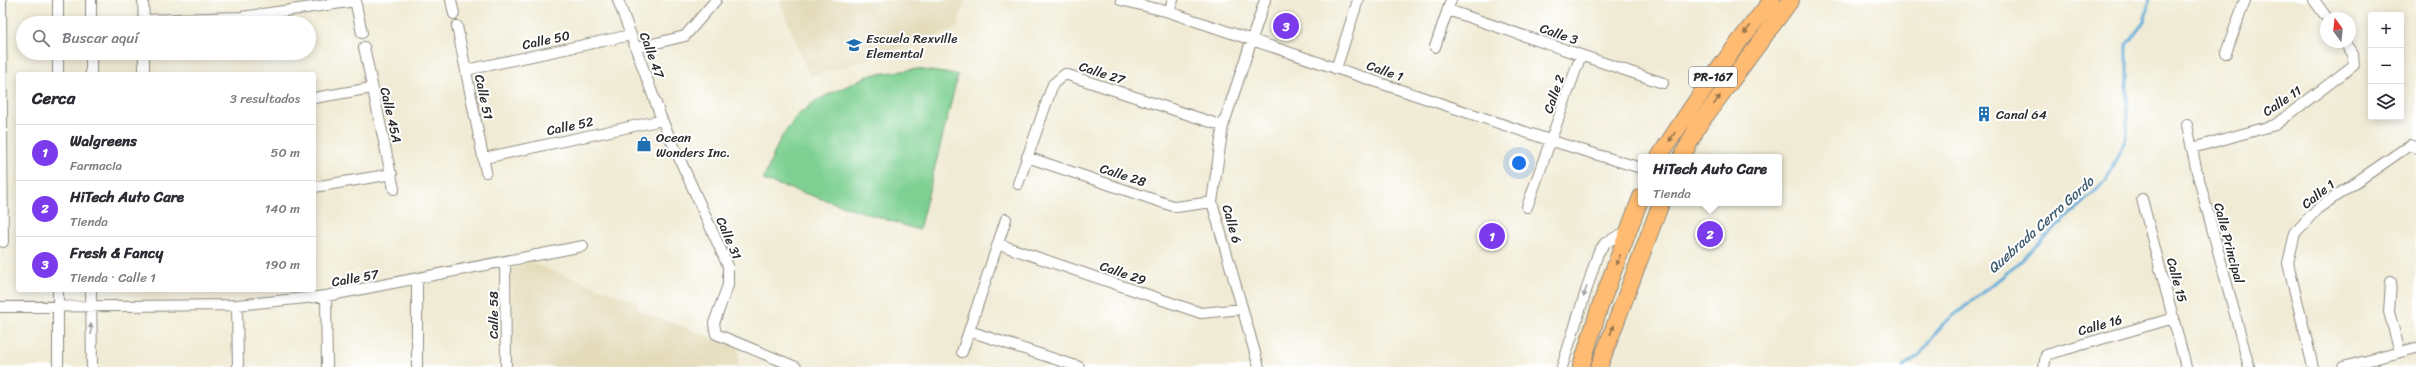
<!DOCTYPE html>
<html lang="es">
<head>
<meta charset="utf-8">
<style>
  :root { --surface:#fff; --page:#f2f2f3; --text:#2b2b33; --muted:#7c7c81; --line:#e1e1e2; --accent:#7c3aed }
  body { margin:0; font-family:Sriracha,sans-serif; background:var(--page); color:var(--text) }
  .controls { position:absolute; right:12px; top:12px; display:grid; overflow:hidden; border-radius:4px; box-shadow:0 2px 10px #0003 }
  .controls button { width:36px; height:36px; display:grid; place-items:center; padding:0; border:0; border-bottom:1px solid var(--line); background:var(--surface); color:var(--text); font:20px sans-serif }
  .compass { position:absolute; left:2320px; top:12px; width:36px; height:36px; border-radius:50%; background:var(--surface); box-shadow:0 2px 10px #0003; rotate:345deg }
  .you { position:absolute; left:1519px; top:163px; width:14px; height:14px; margin:-10px; border:3px solid #fff; border-radius:50%; background:#1a73e8; box-shadow:0 0 0 6px #1a73e833 }
  .badge { display:grid; place-items:center; width:26px; height:26px; border-radius:50%; background:var(--accent); color:#fff; font-size:13px; font-weight:700 }
  .pin { position:absolute; translate:-50% -50%; border:2px solid #fff; box-shadow:0 1px 4px #0006 }
  .popup { position:absolute; left:1638px; top:154px; width:144px; height:52px; box-sizing:border-box; display:grid; place-content:center; border-radius:4px; background:var(--surface); filter:drop-shadow(0 1px 3px #0005); font-size:13px; white-space:nowrap; color:var(--muted) }
  .popup b { font-size:15px; color:var(--text) }
  .popup::after { content:''; position:absolute; left:50%; top:100%; margin-left:-8px; border:8px solid transparent; border-top-color:var(--surface) }
  .list { margin:0; padding:0; list-style:none }
  h2 { display:flex; justify-content:space-between; align-items:center; height:52px; margin:0; padding:0 16px; font-size:17px }
  h2 small { font-size:13px; font-weight:400; color:var(--muted) }
  .list li { display:grid; grid-template-columns:26px 1fr auto; gap:12px; align-items:center; box-sizing:border-box; height:56px; padding:0 16px; border-top:1px solid var(--line) }
  .list b { display:block; font-size:15px; white-space:nowrap }
  .list p { margin:0; font-size:13px; white-space:nowrap; color:var(--muted) }
  .list em { font-size:13px; font-style:normal; color:var(--muted) }
  .icon { flex:none; width:22px; height:22px; fill:none; stroke:currentColor; stroke-width:2; stroke-linecap:round; stroke-linejoin:round }
  .map { position:relative; flex:none; width:2416px; height:367px; overflow:hidden }
  .search { position:absolute; background:var(--surface); box-shadow:0 2px 10px #0003; left:16px; top:16px; width:300px; height:44px; display:flex; align-items:center; gap:10px; box-sizing:border-box; padding:0 14px; border-radius:22px; color:var(--muted); font-size:15px }
  .panel { position:absolute; background:var(--surface); box-shadow:0 2px 10px #0003; left:16px; top:72px; width:300px; height:220px; border-radius:4px }
  .map>svg:first-child { display:block }
  .built { fill:#e4dbba }
  .green { fill:#7ed092; stroke:#547e5e }
  .lines { fill:none; stroke-linecap:round; stroke-linejoin:round }
  .stream { stroke:#5faad8; stroke-width:3 }
  .minor-casing { stroke:#8e8b80; stroke-width:12 }
  .primary-casing { stroke:#8e8b80; stroke-width:18 }
  .minor { stroke:#fff; stroke-width:10 }
  .primary { stroke:#ffbb71; stroke-width:16 }
  .oneway { fill:#95734e }
  .oneway2 { fill:#a0a0a0 }
  .labels { text-anchor:middle; dominant-baseline:central; stroke-width:4; stroke-linejoin:round; paint-order:stroke }
  .shield { fill:#fff; stroke:#6b6b6b; stroke-width:1 }
  .shield-label { font-size:12px; font-weight:bold; fill:#2b2b2b }
  .street-label { font-size:13px; fill:#2b2b2b; stroke:#fff }
  .poi-label { font-size:13px; fill:#2b2b2b; stroke:#fff; text-anchor:start }
  .water-label { font-size:14px; font-style:italic; fill:#405e70; stroke:#fff }
</style>
</head>
<body>
<div class="map">
<svg width="2416" height="367" viewBox="0 0 2416 367">
  <rect width="100%" height="100%" fill="#fff"/>
  <filter id="ink" filterUnits="userSpaceOnUse"><feTurbulence type="fractalNoise" baseFrequency=".025" numOctaves="2"/><feDisplacementMap in="SourceGraphic" scale="8" xChannelSelector="R" yChannelSelector="G"/><feConvolveMatrix kernelMatrix="1 2 1 2 8 2 1 2 1" color-interpolation-filters="sRGB"/></filter>
  <filter id="wash" filterUnits="userSpaceOnUse"><feTurbulence type="fractalNoise" baseFrequency=".012" numOctaves="4" result="noise"/><feDisplacementMap in="SourceGraphic" scale="16" xChannelSelector="R" yChannelSelector="G"/><feGaussianBlur stdDeviation="0.9" result="paint"/><feColorMatrix in="noise" values="0 0 0 0 0 0 0 0 0 0 0 0 0 0 0 0 0 1.4 0 .05"/><feComposite in="paint" operator="in"/></filter>
  <g filter="url(#wash)">
    <rect width="100%" height="100%" fill="#f0ebd4"/>
    <!-- built -->
    <path class="built" d="M 779,0 L 965,0 L 957,29 L 866,60 L 810,77 Z
      M 529,262 L 638,302 L 637,310 L 739,347 L 738,367 L 511,367 L 511,269 Z"/>
    <!-- green -->
    <path class="green" d="M 917,69 L 958,75 L 919,230 L 763,180 L 780,139 L 797,116 L 815,101 L 870,75 Z"/>
    <g class="lines">
      <!-- stream -->
      <path class="stream" d="M 1903,367 L 1918,357 L 1942,325 L 2008,272 L 2106,181 L 2127,136 L 2127,44 L 2144,22 L 2150,0"/>
    </g>
  </g>
  <g filter="url(#ink)">
    <g class="lines">
      <defs>
        <path id="minor" d="M 1,0 L 3,242
          M 143,0 L 144,23
          M 355,0 L 362,33
          M 451,0 L 454,14
          M 618,0 L 662,120 L 728,266 L 728,285 L 714,323 L 716,334 L 796,367
          M 1121,0 L 1169,12 L 1552,141 L 1641,168
          M 2314,0 L 2327,18
          M 1448,10 L 1663,83
          M 1169,12 L 1173,0
          M 144,20 L 241,17 L 356,1
          M 58,23 L 58,0
          M 91,23 L 91,0
          M 457,26 L 486,172
          M 364,47 L 394,189
          M 1435,47 L 1451,0
          M 636,48 L 685,36 L 716,0
          M 144,53 L 144,74
          M 2226,53 L 2245,0
          M 1336,69 L 1358,0
          M 466,70 L 631,35
          M 58,74 L 58,53
          M 91,74 L 91,53
          M 314,98 L 372,88
          M 2187,125 L 2196,168 L 2249,367
          M 2192,148 L 2275,125 L 2354,65 L 2353,54 L 2344,42
          M 1027,157 L 1176,207 L 1212,202
          M 484,158 L 662,120
          M 1018,184 L 1053,84 L 1065,74 L 1223,126
          M 314,187 L 392,174
          M 2142,199 L 2186,367
          M 1527,207 L 1581,55
          M 998,244 L 1201,313 L 1242,309
          M 505,263 L 506,367
          M 417,280 L 417,367
          M 2391,282 L 2389,312 L 2400,352
          M 58,290 L 58,367
          M 91,290 L 92,367
          M 326,296 L 327,367
          M 237,305 L 238,367
          M 0,307 L 237,305 L 326,296 L 583,246
          M 969,331 L 1079,367
          M 962,352 L 1006,219
          M 1259,367 L 1212,202 L 1223,126 L 1265,0
          M 1562,367 L 1598,253 L 1605,243 L 1629,230
          M 2044,367 L 2046,355 L 2174,318
          M 2313,367 L 2288,263 L 2295,233 L 2317,209 L 2410,145 L 2416,148
          M 2343,367 L 2416,348"/>
        <path id="primary" d="M 1659,157 C 1694,102 1731,50 1772,0
          M 1682,157 L 1698,126 L 1791,0
          M 1581,367 L 1599,309 L 1641,197
          M 1599,367 L 1661,203"/>
      </defs>
      <!-- minor casing -->
      <use href="#minor" class="minor-casing"/>
      <!-- primary casing -->
      <use href="#primary" class="primary-casing"/>
      <!-- minor -->
      <use href="#minor" class="minor"/>
      <!-- primary -->
      <use href="#primary" class="primary"/>
    </g>
    <!-- one-way arrows -->
    <defs><path id="oneway-solid" d="M-6-.8H1V-3.2L6.5 0L1 3.2V.8H-6Z"/></defs>
    <g class="oneway">
      <use href="#oneway-solid" transform="translate(1747 30) rotate(129)"/>
      <use href="#oneway-solid" transform="translate(1717 100) rotate(-54)"/>
      <use href="#oneway-solid" transform="translate(1672 137) rotate(122)"/>
      <use href="#oneway-solid" transform="translate(1618 260) rotate(111)"/>
      <use href="#oneway-solid" transform="translate(1612 330) rotate(-69)"/>
    </g>
    <g class="oneway2">
      <use href="#oneway-solid" transform="translate(1585 292) rotate(108)"/>
      <use href="#oneway-solid" transform="translate(91 329) rotate(-92)"/>
    </g>
  </g>
  <!-- icons -->
  <defs>
    <symbol id="school-bare" viewBox="-9 -9 18 18"><path d="M0-5L7-2L0 1L-7-2ZM-4 1L0 2.5L4 1V4Q0 6-4 4Z" fill="#1f6fb2" stroke="#fff" stroke-width="2.5" paint-order="stroke"/></symbol>
    <symbol id="building-bare" viewBox="-9 -9 18 18"><path d="M-4-6H4V6H1V3H-1V6H-4ZM-2.5-4.3h1.7v1.8h-1.7ZM.8-4.3h1.7v1.8H.8ZM-2.5-1h1.7V.8h-1.7ZM.8-1h1.7V.8H.8Z" fill="#1f6fb2" stroke="#fff" stroke-width="2.5" paint-order="stroke"/></symbol>
    <symbol id="shop-bare" viewBox="-9 -9 18 18"><path d="M-5-2.5h2.3a2.7 3.5 0 0 1 5.4 0H5L5.5 6h-11ZM-1.5-2.5h3a1.5 2.3 0 0 0-3 0Z" fill="#1f6fb2" stroke="#fff" stroke-width="2.5" paint-order="stroke"/></symbol>
  </defs>
  <g fill-rule="evenodd">
    <use href="#school-bare" x="843" y="34" width="22" height="22"/>
    <use href="#building-bare" x="1973" y="103" width="22" height="22"/>
    <use href="#shop-bare" x="633" y="133" width="22" height="22"/>
  </g>
  <g class="labels">
    <!-- shield labels -->
    <rect class="shield" x="1689" y="67" width="48" height="20" rx="3"/>
    <g class="shield-label">
      <text x="1713" y="77">PR-167</text>
    </g>
    <!-- street labels -->
    <g class="street-label">
      <text transform="translate(1559 34) rotate(19)">Calle 3</text>
      <text transform="translate(546 40) rotate(-12)">Calle 50</text>
      <text transform="translate(652 55) rotate(70)">Calle 47</text>
      <text transform="translate(1385 71) rotate(19)">Calle 1</text>
      <text transform="translate(1102 73) rotate(18)">Calle 27</text>
      <text transform="translate(1554 94) rotate(-71)">Calle 2</text>
      <text transform="translate(484 97) rotate(78)">Calle 51</text>
      <text transform="translate(2282 101) rotate(-34)">Calle 11</text>
      <text transform="translate(391 115) rotate(77)">Calle 45A</text>
      <text transform="translate(570 126) rotate(-12)">Calle 52</text>
      <text transform="translate(1123 175) rotate(18)">Calle 28</text>
      <text transform="translate(2318 194) rotate(-38)">Calle 1</text>
      <text transform="translate(1232 224) rotate(74)">Calle 6</text>
      <text transform="translate(729 238) rotate(67)">Calle 31</text>
      <text transform="translate(2229 243) rotate(75)">Calle Principal</text>
      <text transform="translate(1123 273) rotate(19)">Calle 29</text>
      <text transform="translate(355 278) rotate(-10)">Calle 57</text>
      <text transform="translate(2177 280) rotate(75)">Calle 15</text>
      <text transform="translate(493 315) rotate(-90)">Calle 58</text>
      <text transform="translate(2100 325) rotate(-16)">Calle 16</text>
    </g>
    <!-- poi labels -->
    <g class="poi-label">
      <text x="866" y="38">Escuela Rexville<tspan x="866" dy="15">Elemental</tspan></text>
      <text x="1996" y="114">Canal 64</text>
      <text x="656" y="137">Ocean<tspan x="656" dy="15">Wonders Inc.</tspan></text>
    </g>
    <!-- water labels -->
    <g class="water-label">
      <text transform="translate(2041 225) rotate(-42)">Quebrada Cerro Gordo</text>
    </g>
  </g>
</svg>
<div class="controls">
<button>+</button>
<button>−</button>
<button><svg class="icon" aria-label="layers" viewBox="0 0 24 24"><path d="M12 4l9 5-9 5-9-5zM3 14l9 5 9-5"/></svg></button>
</div>
<svg class="compass" viewBox="-18 -18 36 36"><path d="M0-13l5 13h-10z" fill="#e53935"/><path d="M0 13l5-13h-10z" fill="#7c7c81"/></svg>
<div class="you"></div>
<div class="pin badge" style="left:1492px;top:236px">1</div>
<div class="pin badge" style="left:1710px;top:234px">2</div>
<div class="popup"><b>HiTech Auto Care</b>Tienda</div>
<div class="pin badge" style="left:1286px;top:26px">3</div>
<div class="search"><svg class="icon" aria-label="search" viewBox="0 0 24 24"><circle cx="10" cy="10" r="6"/><path d="M15 15l6 6"/></svg>Buscar aquí</div>
<section class="panel">
<h2>Cerca<small>3 resultados</small></h2>
<ul class="list">
<li><span class="badge">1</span><div><b>Walgreens</b><p>Farmacia</p></div><em>50 m</em></li>
<li><span class="badge">2</span><div><b>HiTech Auto Care</b><p>Tienda</p></div><em>140 m</em></li>
<li><span class="badge">3</span><div><b>Fresh &amp; Fancy</b><p>Tienda · Calle 1</p></div><em>190 m</em></li>
</ul>
</section>
</div>
</body>
</html>
